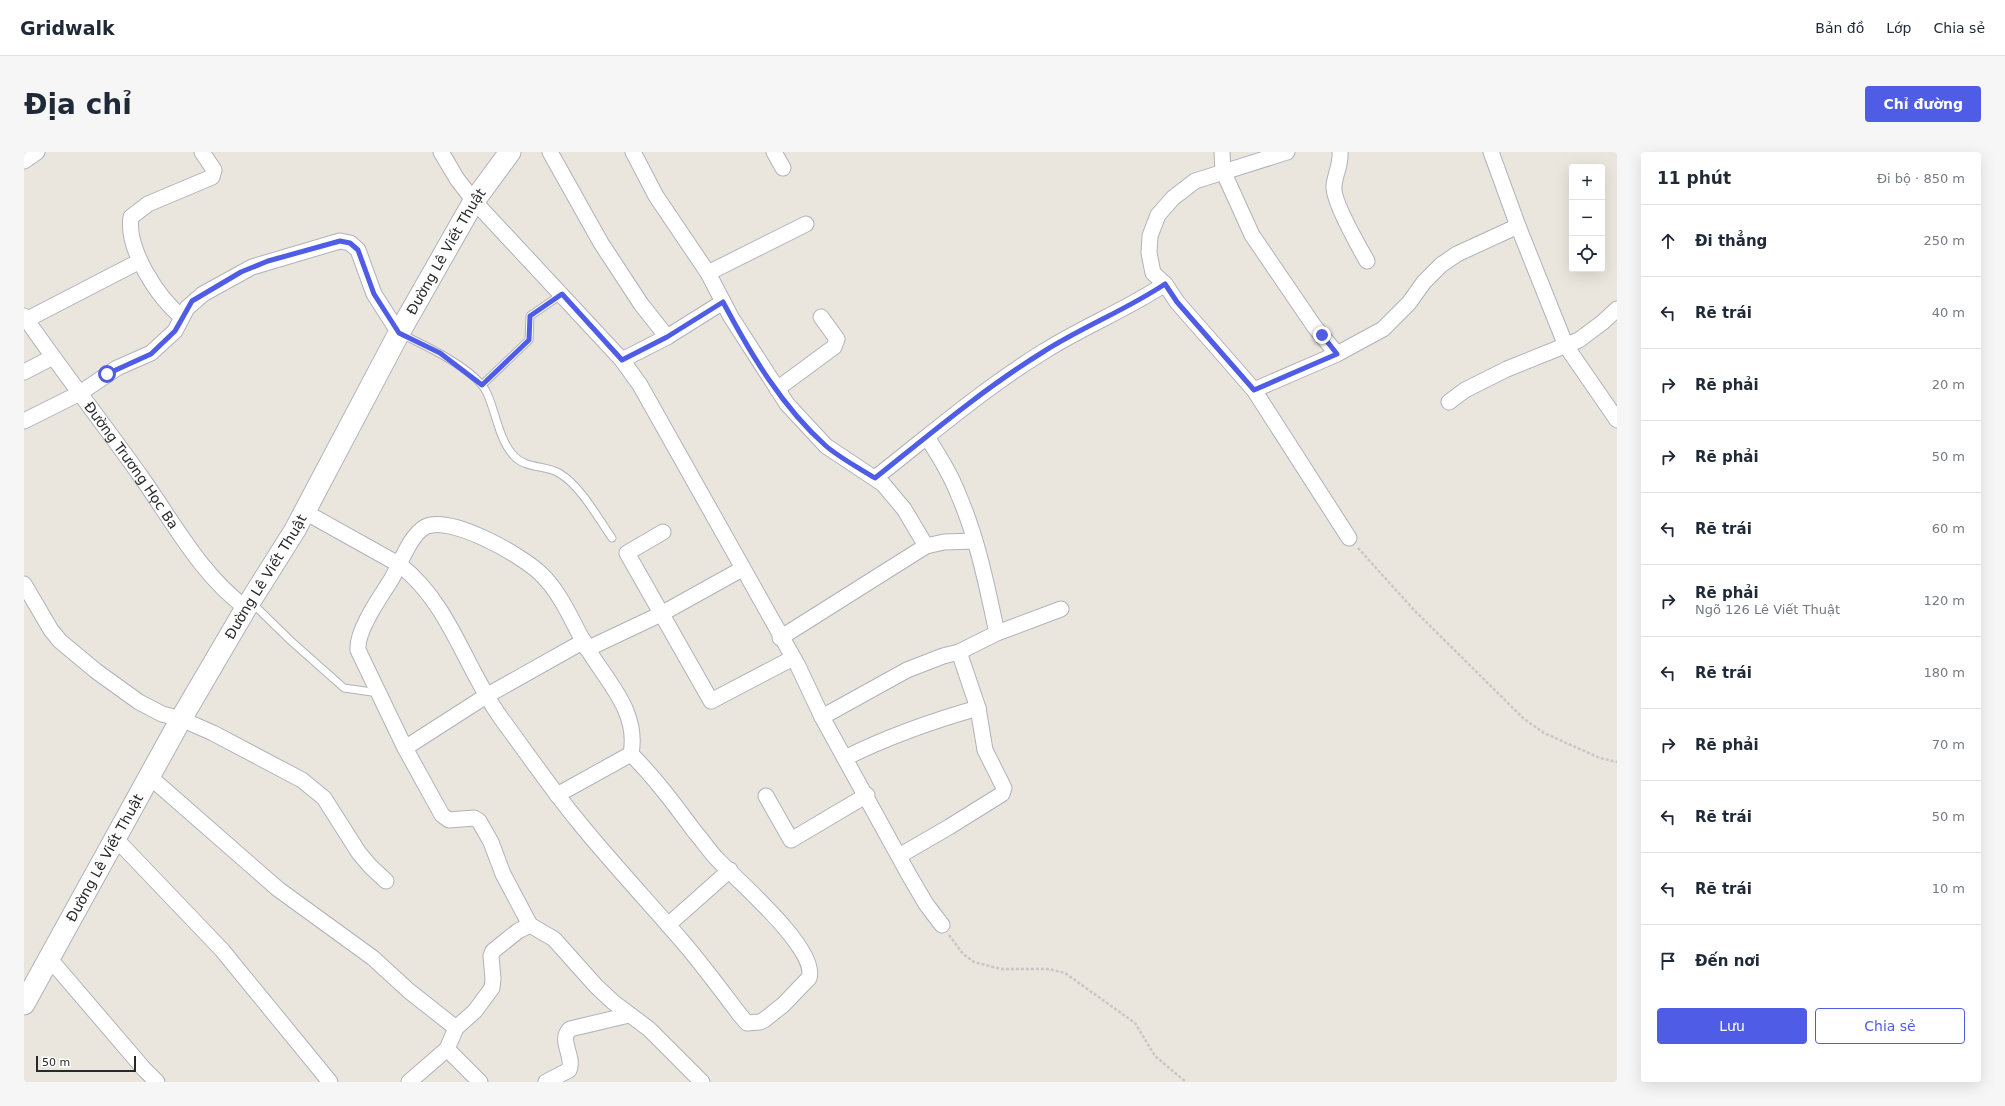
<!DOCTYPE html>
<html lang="vi">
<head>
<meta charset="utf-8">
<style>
  :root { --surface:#fff; --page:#f6f6f7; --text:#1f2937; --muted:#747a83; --line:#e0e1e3; --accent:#4f5ce5 }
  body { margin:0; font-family:"DejaVu Sans",sans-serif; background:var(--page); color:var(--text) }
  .controls { position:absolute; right:12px; top:12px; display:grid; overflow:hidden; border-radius:4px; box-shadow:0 4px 16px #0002 }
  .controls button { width:36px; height:36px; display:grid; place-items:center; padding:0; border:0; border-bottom:1px solid var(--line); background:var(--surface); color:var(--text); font:20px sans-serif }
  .scale { position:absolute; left:12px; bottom:10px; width:100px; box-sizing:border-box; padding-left:4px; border:2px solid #292929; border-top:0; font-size:11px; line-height:14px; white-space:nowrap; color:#292929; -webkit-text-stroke:3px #fff; paint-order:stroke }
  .stop { position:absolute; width:12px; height:12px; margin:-9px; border:3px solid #4f5ce5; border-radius:50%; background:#fff }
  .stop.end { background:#4f5ce5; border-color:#fff; box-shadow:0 1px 4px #0008 }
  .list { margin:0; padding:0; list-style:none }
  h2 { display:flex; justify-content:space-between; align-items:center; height:52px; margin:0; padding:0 16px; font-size:17px }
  h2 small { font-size:13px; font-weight:400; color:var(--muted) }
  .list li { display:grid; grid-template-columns:26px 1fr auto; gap:12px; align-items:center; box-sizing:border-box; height:72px; padding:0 16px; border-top:1px solid var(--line) }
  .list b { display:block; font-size:15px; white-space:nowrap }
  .list p { margin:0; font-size:13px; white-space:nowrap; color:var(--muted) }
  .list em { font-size:13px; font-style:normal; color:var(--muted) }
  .actions { display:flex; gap:8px; padding:12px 16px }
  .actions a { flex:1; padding:9px 0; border:1px solid var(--accent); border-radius:4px; text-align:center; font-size:14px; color:var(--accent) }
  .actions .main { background:var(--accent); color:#fff }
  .icon { flex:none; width:22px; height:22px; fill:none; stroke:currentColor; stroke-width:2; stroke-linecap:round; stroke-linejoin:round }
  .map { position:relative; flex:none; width:1593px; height:930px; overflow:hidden; border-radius:4px }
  header { display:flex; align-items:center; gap:24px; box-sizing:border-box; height:56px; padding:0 20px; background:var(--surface); border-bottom:1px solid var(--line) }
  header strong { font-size:19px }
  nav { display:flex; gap:22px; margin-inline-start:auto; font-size:14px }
  .intro { display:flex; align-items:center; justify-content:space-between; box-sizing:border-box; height:96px; padding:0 24px }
  h1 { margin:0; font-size:28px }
  .button { padding:10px 18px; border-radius:4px; background:var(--accent); color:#fff; font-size:14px; font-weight:700 }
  main { display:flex; gap:24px; padding:0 24px }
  aside { flex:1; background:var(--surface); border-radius:4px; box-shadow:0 4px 16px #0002 }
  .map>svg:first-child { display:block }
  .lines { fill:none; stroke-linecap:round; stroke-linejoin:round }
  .lane-casing { stroke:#b0b2bb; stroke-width:9 }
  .street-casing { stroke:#b0b2bb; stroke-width:17 }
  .secondary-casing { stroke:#b0b2bb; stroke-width:23 }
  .path { stroke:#c7c7c7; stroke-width:2.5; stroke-dasharray:3 2; stroke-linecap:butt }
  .lane { stroke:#fff; stroke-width:7 }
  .street { stroke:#fff; stroke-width:15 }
  .secondary { stroke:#fff; stroke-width:21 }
  .route { stroke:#4f5ce5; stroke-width:5 }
  .labels { text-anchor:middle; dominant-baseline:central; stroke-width:4; stroke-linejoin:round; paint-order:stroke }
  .street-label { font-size:14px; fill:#292929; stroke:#fff }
</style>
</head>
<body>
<header>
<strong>Gridwalk</strong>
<nav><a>Bản đồ</a><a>Lớp</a><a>Chia sẻ</a></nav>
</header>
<div class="intro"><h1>Địa chỉ</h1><a class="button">Chỉ đường</a></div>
<main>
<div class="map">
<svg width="1593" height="930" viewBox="0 0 1593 930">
  <rect width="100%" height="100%" fill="#eae6dd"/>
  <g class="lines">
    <defs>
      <path id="lane" d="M 377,182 C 400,193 452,217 463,241 C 472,261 475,288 490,304 C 502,317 521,313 535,321 C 556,333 574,366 588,386
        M 458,233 L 505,188 L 506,164 L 538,142
        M 228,451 L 267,489 L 320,536 L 355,541"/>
      <g id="street">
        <path d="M 417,0 L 433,27 L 450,49 L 598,208 L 616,233 L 774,514 L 798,565 L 885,723 L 902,752 L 918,773"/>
        <path d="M 526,0 L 577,91 L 617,152 L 643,185"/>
        <path d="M 609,0 L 632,44 L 684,121 L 707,165 L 763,252 L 802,294 L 859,332 L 880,357 L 902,394"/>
        <path d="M 750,0 L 759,16"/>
        <path d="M 1198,0 L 1199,19 L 1228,83 L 1290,174 L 1313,202"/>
        <path d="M 1263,0 L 1171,29 L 1149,46 L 1134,63 L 1126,84 L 1125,101 L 1129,121 L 1141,132 L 1153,150 L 1230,238 L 1325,386"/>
        <path d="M 1316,0 C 1317,13 1311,22 1310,34 C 1308,48 1335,95 1343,109"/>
        <path d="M 1467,0 L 1494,74 L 1542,194 L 1593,268"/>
        <path d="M 0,9 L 13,0"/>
        <path d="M 684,121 L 782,72"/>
        <path id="s1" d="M 0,164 C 38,219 79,271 118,326 C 149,370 177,423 222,456"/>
        <path d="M 158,165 C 134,146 102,97 107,65 L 124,52 L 188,25 L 190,18 L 178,0"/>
        <path d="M 0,169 L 116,109"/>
        <path d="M 598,208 L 643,185 L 699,150"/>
        <path d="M 0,220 L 29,205"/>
        <path d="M 753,237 L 810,195 L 813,187 L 797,165"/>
        <path d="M 1230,238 L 1313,202 L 1359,177 L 1385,151 L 1400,130 L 1417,113 L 1433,102 L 1494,74"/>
        <path d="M 1425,250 L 1441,238 L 1483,217 L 1555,188 L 1579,170 L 1593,157"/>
        <path d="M 0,269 L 56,241 L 93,216 L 127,201 L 151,179 L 163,156 L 179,142 L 228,115 L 309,91 L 316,89 L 326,91 L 334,98 L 350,142 L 375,181"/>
        <path d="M 903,285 C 915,304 927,323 935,344 C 954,388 963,435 973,481"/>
        <path d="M 851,326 C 906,283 959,237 1019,200 C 1058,175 1102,158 1141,132"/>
        <path d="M 281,360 L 376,413 C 426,452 441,516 477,566 C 502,600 526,635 553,668 C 586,709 623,748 658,789 C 678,812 697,838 716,863 L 723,871 L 736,870 L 740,868 L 759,853 L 785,826 C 795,798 713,728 694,708 C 686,700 679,689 671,680 C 651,653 631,626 607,602"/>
        <path d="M 639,380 L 603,401 L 687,549 L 769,506"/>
        <path d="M 0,432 L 27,478 L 36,489 L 72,519 L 115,550 L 138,562 L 157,567 L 189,581 L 278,628 L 300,646 L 335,701 L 346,714 L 362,729"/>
        <path d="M 756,486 L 902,394 L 920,390 L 951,389"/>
        <path d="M 563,497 L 637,462 L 718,417"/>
        <path d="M 798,565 L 883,518 L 919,504 L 935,500 L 973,481 L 1037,457"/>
        <path d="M 381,596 L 462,544 L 560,489"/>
        <path d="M 821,606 C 863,585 908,569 954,556"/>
        <path d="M 126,625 L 254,737 L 349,806 L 385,839 L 432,876"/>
        <path d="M 533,643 L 607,602"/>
        <path d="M 742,644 L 767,688 L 843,643"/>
        <path d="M 91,686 L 198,798 L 306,930"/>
        <path d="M 875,704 L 925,675 L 978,642 L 980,636 L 961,598 L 954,556 L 935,500"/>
        <path d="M 506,773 L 479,722 L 467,690 L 455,669 L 450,666 L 425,668 L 418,663 L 381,596 L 334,498 C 332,479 357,444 367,428 C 376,413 386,383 401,375 C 426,362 499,404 517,422 C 538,442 549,472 563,496 C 583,530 615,559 607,602"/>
        <path d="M 644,773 L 706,718"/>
        <path d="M 25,806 L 120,917 L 133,930"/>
        <path d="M 423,897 L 456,930"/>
        <path d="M 385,930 L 423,897 L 432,876 L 451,859 L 468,836 L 469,827 L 467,804 L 469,799 L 494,779 L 506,773 L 530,787 L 572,834 L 589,850 L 625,877 L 678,930"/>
        <path d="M 522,930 L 545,918 C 551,905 534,888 546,877 L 605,863"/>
      </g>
      <g id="secondary">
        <path id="s2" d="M 0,852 L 157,567 L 222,456 L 271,378 L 375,181 L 450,49 L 486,0"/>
      </g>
    </defs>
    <!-- lane casing -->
    <use href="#lane" class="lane-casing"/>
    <!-- street casing -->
    <use href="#street" class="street-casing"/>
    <!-- secondary casing -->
    <use href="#secondary" class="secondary-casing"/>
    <!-- path -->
    <path class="path" d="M 1334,396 L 1390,458 L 1499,566 L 1520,581 L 1576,606 L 1593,610
      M 925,783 L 939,802 L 950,810 L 977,817 L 1025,817 L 1041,821 L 1111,871 L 1131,904 L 1162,930"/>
    <!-- lane -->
    <use href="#lane" class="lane"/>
    <!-- street -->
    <use href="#street" class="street"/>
    <!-- secondary -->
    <use href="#secondary" class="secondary"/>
  </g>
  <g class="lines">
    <!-- route -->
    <path class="route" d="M 83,222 L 127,202 L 151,179 L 168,149 L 217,120 L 244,109 L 316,89 L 326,91 L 334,98 L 350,142 L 375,181 L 416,201 L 458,233 L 505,188 L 506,164 L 538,142 L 598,208 L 643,185 L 699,150 C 726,201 758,255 802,294 C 816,306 835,316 851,326 C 906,282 959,237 1019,200 C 1058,175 1102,158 1141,132 L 1153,150 L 1230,238 L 1313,202 L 1298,183"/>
  </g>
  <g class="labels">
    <!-- street labels -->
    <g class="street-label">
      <text stroke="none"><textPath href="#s2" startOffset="863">Đường Lê Viết Thuật</textPath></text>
      <text stroke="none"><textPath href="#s1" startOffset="184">Đường Trương Học Ba</textPath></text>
      <text stroke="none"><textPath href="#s2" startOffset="491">Đường Lê Viết Thuật</textPath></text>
      <text stroke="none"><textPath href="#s2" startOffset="167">Đường Lê Viết Thuật</textPath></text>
    </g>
  </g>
</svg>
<div class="controls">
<button>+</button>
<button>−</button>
<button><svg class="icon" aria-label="locate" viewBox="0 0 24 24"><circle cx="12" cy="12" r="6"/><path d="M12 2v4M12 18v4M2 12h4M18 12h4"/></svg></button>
</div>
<div class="scale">50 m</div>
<div class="stop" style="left:83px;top:222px"></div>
<div class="stop end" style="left:1298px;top:183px"></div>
</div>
<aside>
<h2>11 phút<small>Đi bộ · 850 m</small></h2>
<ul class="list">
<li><svg class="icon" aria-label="ahead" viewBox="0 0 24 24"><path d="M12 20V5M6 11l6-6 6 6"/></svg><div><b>Đi thẳng</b></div><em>250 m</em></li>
<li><svg class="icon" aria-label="left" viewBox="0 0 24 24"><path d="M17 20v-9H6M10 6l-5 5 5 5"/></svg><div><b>Rẽ trái</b></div><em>40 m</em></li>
<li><svg class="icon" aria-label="right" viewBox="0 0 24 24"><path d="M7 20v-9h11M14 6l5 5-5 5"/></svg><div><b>Rẽ phải</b></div><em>20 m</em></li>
<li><svg class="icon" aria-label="right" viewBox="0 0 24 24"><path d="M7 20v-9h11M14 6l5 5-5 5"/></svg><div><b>Rẽ phải</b></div><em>50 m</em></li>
<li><svg class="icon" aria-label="left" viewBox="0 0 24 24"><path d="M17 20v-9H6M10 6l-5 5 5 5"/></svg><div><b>Rẽ trái</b></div><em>60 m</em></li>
<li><svg class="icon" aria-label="right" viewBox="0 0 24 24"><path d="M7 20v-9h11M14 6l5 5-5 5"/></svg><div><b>Rẽ phải</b><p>Ngõ 126 Lê Viết Thuật</p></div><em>120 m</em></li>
<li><svg class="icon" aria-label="left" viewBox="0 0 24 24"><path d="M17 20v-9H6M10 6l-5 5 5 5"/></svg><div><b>Rẽ trái</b></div><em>180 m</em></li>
<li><svg class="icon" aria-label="right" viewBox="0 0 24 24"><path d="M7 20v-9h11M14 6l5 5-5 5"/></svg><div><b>Rẽ phải</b></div><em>70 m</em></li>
<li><svg class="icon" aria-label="left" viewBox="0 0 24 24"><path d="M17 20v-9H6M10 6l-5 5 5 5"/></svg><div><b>Rẽ trái</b></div><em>50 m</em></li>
<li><svg class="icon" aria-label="left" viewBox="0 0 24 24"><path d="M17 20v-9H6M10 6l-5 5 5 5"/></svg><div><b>Rẽ trái</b></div><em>10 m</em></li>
<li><svg class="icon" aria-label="arrive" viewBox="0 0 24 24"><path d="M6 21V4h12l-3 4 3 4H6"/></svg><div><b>Đến nơi</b></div></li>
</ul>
<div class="actions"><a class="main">Lưu</a><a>Chia sẻ</a></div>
</aside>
</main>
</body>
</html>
